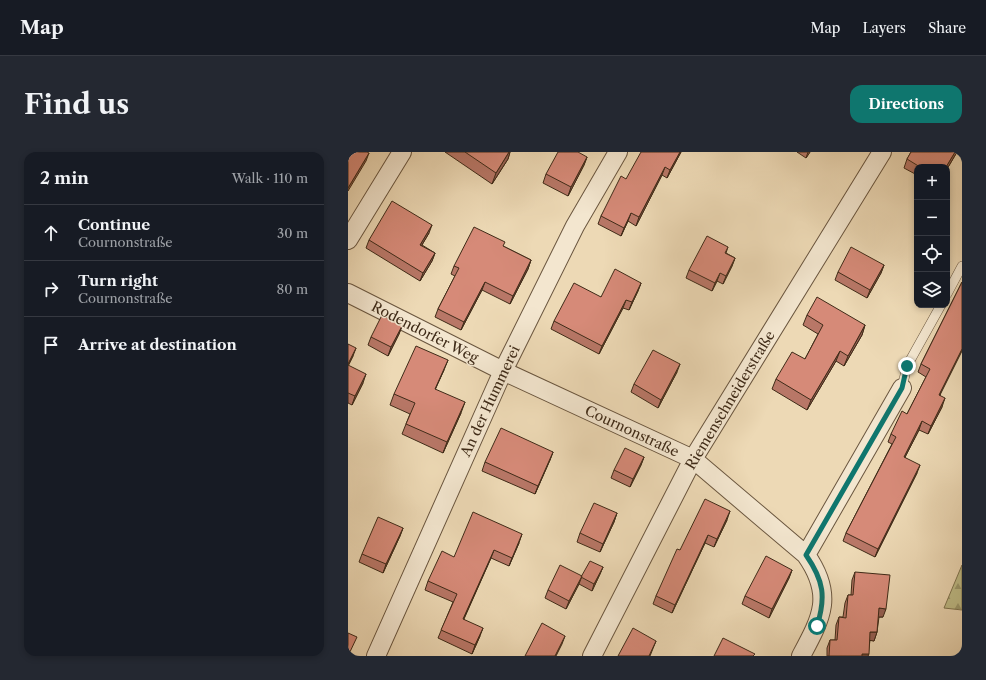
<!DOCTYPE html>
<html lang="en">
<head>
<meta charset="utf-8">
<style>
  :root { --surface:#171b24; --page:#242831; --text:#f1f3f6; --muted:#9ea1a6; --line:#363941; --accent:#0f766e }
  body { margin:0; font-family:"Libre Caslon Text",serif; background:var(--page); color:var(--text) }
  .controls { position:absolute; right:12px; top:12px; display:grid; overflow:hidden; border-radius:8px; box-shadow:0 2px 6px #0003 }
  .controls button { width:36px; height:36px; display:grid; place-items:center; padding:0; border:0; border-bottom:1px solid var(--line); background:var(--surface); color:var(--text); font:20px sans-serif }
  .stop { position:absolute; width:12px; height:12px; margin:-9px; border:3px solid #0f766e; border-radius:50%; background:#fff }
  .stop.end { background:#0f766e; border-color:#fff; box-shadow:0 1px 4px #0008 }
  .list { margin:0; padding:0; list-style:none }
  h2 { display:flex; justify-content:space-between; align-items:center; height:52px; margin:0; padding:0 16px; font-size:17px }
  h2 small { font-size:13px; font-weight:400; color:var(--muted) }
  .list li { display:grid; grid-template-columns:26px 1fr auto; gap:12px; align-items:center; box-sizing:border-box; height:56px; padding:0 16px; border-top:1px solid var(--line) }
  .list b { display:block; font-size:15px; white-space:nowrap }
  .list p { margin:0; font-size:13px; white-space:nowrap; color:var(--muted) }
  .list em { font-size:13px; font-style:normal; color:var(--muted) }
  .icon { flex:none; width:22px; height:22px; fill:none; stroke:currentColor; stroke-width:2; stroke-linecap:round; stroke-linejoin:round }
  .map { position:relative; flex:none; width:614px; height:504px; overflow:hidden; border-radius:12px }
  header { display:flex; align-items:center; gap:24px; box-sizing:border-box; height:56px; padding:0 20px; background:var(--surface); border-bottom:1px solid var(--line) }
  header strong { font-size:19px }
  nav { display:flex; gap:22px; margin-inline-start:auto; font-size:14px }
  .intro { display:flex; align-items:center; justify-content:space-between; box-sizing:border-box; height:96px; padding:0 24px }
  h1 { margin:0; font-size:28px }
  .button { padding:10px 18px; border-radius:12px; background:var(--accent); color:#fff; font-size:14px; font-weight:700 }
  main { display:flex; gap:24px; padding:0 24px }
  aside { flex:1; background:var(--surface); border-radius:12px; box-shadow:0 2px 6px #0003 }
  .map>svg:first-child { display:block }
  .forest { fill:url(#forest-firs); stroke:#7f7450 }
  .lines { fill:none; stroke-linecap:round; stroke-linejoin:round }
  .lane-casing { stroke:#6a563f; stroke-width:10 }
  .street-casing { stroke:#6a563f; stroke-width:20 }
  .lane { stroke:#f3e6cf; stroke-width:9 }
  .street { stroke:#f3e6cf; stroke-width:18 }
  .wall { fill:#b87767; stroke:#3f2b18 }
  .shaded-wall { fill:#966154; stroke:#3f2b18 }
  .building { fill:#d68a78; stroke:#3f2b18 }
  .route { stroke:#0f766e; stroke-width:5 }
  .labels { text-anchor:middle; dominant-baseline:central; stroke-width:3; stroke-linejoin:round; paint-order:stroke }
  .street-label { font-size:14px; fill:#3f2b18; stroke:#f3e6cf }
</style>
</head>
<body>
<header>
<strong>Map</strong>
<nav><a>Map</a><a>Layers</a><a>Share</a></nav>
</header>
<div class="intro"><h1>Find us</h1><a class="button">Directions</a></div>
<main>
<aside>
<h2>2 min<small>Walk · 110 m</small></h2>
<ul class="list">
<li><svg class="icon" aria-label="ahead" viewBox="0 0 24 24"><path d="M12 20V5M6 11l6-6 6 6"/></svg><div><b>Continue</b><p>Cournonstraße</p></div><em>30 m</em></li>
<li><svg class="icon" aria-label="right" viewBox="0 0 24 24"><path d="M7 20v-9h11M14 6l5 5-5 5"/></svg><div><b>Turn right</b><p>Cournonstraße</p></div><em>80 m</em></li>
<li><svg class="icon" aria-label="arrive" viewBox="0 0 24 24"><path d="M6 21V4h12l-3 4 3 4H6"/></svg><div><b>Arrive at destination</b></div></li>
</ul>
</aside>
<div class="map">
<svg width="614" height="504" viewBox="0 0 614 504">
  <defs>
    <pattern id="forest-firs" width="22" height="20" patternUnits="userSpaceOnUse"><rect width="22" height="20" fill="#bfbd88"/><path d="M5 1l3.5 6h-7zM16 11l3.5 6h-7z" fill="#9d9a6e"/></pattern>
  </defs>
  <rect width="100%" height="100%" fill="#edd9b5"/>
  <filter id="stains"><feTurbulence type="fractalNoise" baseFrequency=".005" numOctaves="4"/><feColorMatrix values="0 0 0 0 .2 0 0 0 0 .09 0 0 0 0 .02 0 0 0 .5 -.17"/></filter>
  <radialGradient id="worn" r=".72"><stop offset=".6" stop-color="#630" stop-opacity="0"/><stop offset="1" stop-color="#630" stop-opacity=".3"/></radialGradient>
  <!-- forest -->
  <path class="forest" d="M 614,413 L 614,458 L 596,456 Z"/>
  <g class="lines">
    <defs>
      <path id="lane" d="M 599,142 L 614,114
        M 554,236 L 559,214 L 593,153"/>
      <path id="street" d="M 0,88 L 54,0
        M 0,141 L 155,219 L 345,307 L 458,403 C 486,443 474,465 453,504
        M 458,403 L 554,236
        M 28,504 L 155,219 L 227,74 L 270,0
        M 244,504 L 345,307 L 534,0"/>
    </defs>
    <!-- lane casing -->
    <use href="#lane" class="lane-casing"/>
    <!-- street casing -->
    <use href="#street" class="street-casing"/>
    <!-- lane -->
    <use href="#lane" class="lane"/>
    <!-- street -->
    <use href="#street" class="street"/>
  </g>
  <!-- wall -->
  <path class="wall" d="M 97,0 L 162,0 L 160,7 L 144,32 Z
    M 333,0 L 319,26 L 314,23 L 288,74 L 280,69 L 273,84 L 250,72 L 253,64 L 278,27 Z
    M 449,0 L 462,0 L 458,6 Z
    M 563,0 L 609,0 L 599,17 L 599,15 L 569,15 L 569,23 L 556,16 L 559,7 Z
    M 239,5 L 236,13 L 220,44 L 195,31 L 198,22 Z
    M 81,81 L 74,93 L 87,101 L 84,109 L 72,129 L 18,96 L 21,88 Z
    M 155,94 L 183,108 L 180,117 L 162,152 L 134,138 L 113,178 L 87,165 L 90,157 L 107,124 L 103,122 L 106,114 Z
    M 380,95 L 378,101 L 387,106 L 384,114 L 375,132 L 369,129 L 364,139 L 338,126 L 341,118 Z
    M 536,113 L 533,121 L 519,146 L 487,128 L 490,120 Z
    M 614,130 L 592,244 L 594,255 L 580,282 L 571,278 L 557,305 L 569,321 L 527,405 L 495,389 L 498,381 L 544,292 L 540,290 L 543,282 L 559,262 L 578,225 L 570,220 L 573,212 Z
    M 293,131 L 290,139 L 281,158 L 275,156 L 251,202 L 203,177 L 206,169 L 253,145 Z
    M 459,163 L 517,173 L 514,183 L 496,214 L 488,209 L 459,258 L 424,237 L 428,227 L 457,207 L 470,182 L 455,173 Z
    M 54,174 L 51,182 L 40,204 L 20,193 L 23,185 Z
    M 0,192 L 5,204 L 0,214 L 15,231 L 4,253 L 0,251 Z
    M 96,218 L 87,237 L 113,261 L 95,301 L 54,282 L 62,262 L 42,253 L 46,242 Z
    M 329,220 L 310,256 L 283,240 L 286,232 Z
    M 205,300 L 202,308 L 187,342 L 134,319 L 137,310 Z
    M 296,305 L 293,313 L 282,335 L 263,326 L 266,318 Z
    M 269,361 L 266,370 L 252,400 L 229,390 L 232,381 Z
    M 379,368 L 366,395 L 357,391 L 324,461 L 305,452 L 308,444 L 332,398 Z
    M 55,376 L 52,384 L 35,421 L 11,410 L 14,402 Z
    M 171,391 L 161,414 L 143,406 L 116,467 L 132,484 L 124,502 L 90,486 L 105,450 L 77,438 L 80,429 L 106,405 Z
    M 255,415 L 252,422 L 244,439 L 231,432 L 218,457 L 197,446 L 200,438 Z
    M 444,418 L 441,426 L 421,466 L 394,452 L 397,444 Z
    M 507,420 L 535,465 L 531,465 L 529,480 L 526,489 L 522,488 L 520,504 L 479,504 L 479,496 L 482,488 L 487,488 L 488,473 L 491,465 L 495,465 L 497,451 L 500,443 L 503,443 L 504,428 Z"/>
  <!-- shaded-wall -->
  <path class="shaded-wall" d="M 161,0 L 162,0 L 160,7 L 144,32 L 148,21 Z
    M 332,0 L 333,0 L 319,26 L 322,18 Z
    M 460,0 L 462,0 L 458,6 Z
    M 607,0 L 609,0 L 599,17 L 599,15 L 598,15 Z
    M 21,1 L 18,9 L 0,39 L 0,36 Z
    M 239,5 L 236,13 L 220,44 L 223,35 Z
    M 317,15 L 314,23 L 288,74 L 291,65 Z
    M 283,61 L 280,69 L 273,84 L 276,76 Z
    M 84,73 L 81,81 L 69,101 L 72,93 Z
    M 87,101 L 84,109 L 72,129 L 75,121 Z
    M 387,106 L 384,114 L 375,132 L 378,124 Z
    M 183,108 L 180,117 L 162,152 L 165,144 Z
    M 536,113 L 533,121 L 519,146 L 522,138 Z
    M 372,121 L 369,129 L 364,139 L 367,131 Z
    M 137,130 L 134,138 L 113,178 L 116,170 Z
    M 293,131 L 290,139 L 281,158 L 284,150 Z
    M 278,148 L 275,156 L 251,202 L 254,194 Z
    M 517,173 L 514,183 L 496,214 L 500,204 Z
    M 54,174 L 51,182 L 40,204 L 43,195 Z
    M 8,196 L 5,204 L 0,214 L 0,212 Z
    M 614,197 L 614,199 L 588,251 L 591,243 Z
    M 492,199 L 488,209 L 459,258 L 463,248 Z
    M 100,208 L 96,218 L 83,247 L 87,237 Z
    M 332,212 L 329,220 L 310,256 L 313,248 Z
    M 18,222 L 15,231 L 4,253 L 7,244 Z
    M 597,246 L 594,255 L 580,282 L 583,274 Z
    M 117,250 L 113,261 L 95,301 L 99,290 Z
    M 574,269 L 571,278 L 553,313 L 556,305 Z
    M 205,300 L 202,308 L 187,342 L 190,334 Z
    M 296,305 L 293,313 L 282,335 L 285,327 Z
    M 572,313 L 569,321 L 527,405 L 530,397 Z
    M 382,359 L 379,368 L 366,395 L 369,387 Z
    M 269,361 L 266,370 L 252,400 L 255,392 Z
    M 55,376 L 52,384 L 35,421 L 38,412 Z
    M 174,382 L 171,391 L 161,414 L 164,406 Z
    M 360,383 L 357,391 L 324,461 L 327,453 Z
    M 146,398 L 143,406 L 112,475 L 115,467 Z
    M 255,415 L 252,422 L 244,439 L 246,432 Z
    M 444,418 L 441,426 L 421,466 L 424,457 Z
    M 234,424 L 231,432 L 218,457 L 221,449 Z
    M 531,456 L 538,457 L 535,465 L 528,465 Z
    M 135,476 L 132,484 L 124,502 L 127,493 Z
    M 522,480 L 529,480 L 526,489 L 519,488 Z
    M 217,484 L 214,492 L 208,504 L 207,504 Z
    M 308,489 L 302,504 L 301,504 Z
    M 514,502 L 521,502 L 520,504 L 513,504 Z"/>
  <!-- building -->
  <path class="building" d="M 0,0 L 19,0 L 21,1 L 0,36 Z
    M 117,0 L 161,0 L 148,21 Z
    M 210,0 L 230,0 L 239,5 L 223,35 L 198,22 Z
    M 293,0 L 332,0 L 322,18 L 317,15 L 291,65 L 283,61 L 276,76 L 253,64 L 273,24 L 278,27 Z
    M 563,0 L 607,0 L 598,15 L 572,15 L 559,7 Z
    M 44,49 L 84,73 L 72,93 L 87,101 L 75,121 L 21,88 Z
    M 126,75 L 157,90 L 155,94 L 183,108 L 165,144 L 137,130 L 116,170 L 90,157 L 111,116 L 106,114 Z
    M 359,84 L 380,95 L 377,101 L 387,106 L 378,124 L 372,121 L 367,131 L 341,118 Z
    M 503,95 L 536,113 L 522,138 L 490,120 Z
    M 267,117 L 293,131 L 284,150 L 278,148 L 254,194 L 206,169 L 226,131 L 253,145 Z
    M 614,130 L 614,197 L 591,243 L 597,246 L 583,274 L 574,269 L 556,305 L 572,313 L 530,397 L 498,381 L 548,285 L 543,282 L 554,259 L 559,262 L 582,217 L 573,212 Z
    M 469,145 L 517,173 L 500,204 L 492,199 L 463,248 L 428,227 L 444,200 L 457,207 L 475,173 L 459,163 Z
    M 34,163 L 54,174 L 43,195 L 23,185 Z
    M 0,192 L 8,196 L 0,212 Z
    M 68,194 L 100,208 L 87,237 L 117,250 L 99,290 L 58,272 L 67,251 L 46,242 Z
    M 305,198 L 332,212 L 313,248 L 286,232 Z
    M 0,213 L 18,222 L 7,244 L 0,241 Z
    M 153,276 L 205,300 L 190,334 L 137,310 Z
    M 277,296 L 296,305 L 285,327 L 266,318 Z
    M 357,347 L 382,359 L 369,387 L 360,383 L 327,453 L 308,444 L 329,397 L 332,398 Z
    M 246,351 L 269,361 L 255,392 L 232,381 Z
    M 125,360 L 174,382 L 164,406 L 146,398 L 115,467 L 135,476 L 127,493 L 93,478 L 109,442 L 80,429 L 94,399 L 106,405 Z
    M 30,365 L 55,376 L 38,412 L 14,402 Z
    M 418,404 L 444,418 L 424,457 L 397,444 Z
    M 242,409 L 255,415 L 246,432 L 233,425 Z
    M 212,413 L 234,424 L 221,449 L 200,438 Z
    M 507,420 L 542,423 L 538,457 L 531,456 L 529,480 L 522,480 L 521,502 L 514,502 L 514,504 L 481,504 L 482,488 L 489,488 L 491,465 L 498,466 L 500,443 L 505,443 Z
    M 194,471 L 217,484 L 207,504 L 177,504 Z
    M 285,476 L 308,489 L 301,504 L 270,504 Z
    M 0,481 L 9,485 L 0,504 Z
    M 375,486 L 407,502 L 405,504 L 366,504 Z"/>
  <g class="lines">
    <!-- route -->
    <path class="route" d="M 469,474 C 478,445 476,429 458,403 L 554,236 L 559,214"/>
  </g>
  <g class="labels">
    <!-- street labels -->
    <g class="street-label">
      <text transform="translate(77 180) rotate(27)">Rodendorfer Weg</text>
      <text transform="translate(382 248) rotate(-59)">Riemenschneiderstraße</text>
      <text transform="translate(142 249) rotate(-65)">An der Hummerei</text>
      <text transform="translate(284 279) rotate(25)">Cournonstraße</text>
    </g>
  </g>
  <rect width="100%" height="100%" filter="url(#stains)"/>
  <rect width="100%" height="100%" fill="url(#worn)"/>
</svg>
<div class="controls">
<button>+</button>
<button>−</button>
<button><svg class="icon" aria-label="locate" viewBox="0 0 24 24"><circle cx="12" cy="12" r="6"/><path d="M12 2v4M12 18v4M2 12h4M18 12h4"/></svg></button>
<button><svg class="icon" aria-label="layers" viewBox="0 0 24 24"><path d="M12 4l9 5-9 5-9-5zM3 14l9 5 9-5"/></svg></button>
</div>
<div class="stop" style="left:469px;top:474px"></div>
<div class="stop end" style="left:559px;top:214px"></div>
</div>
</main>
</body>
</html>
